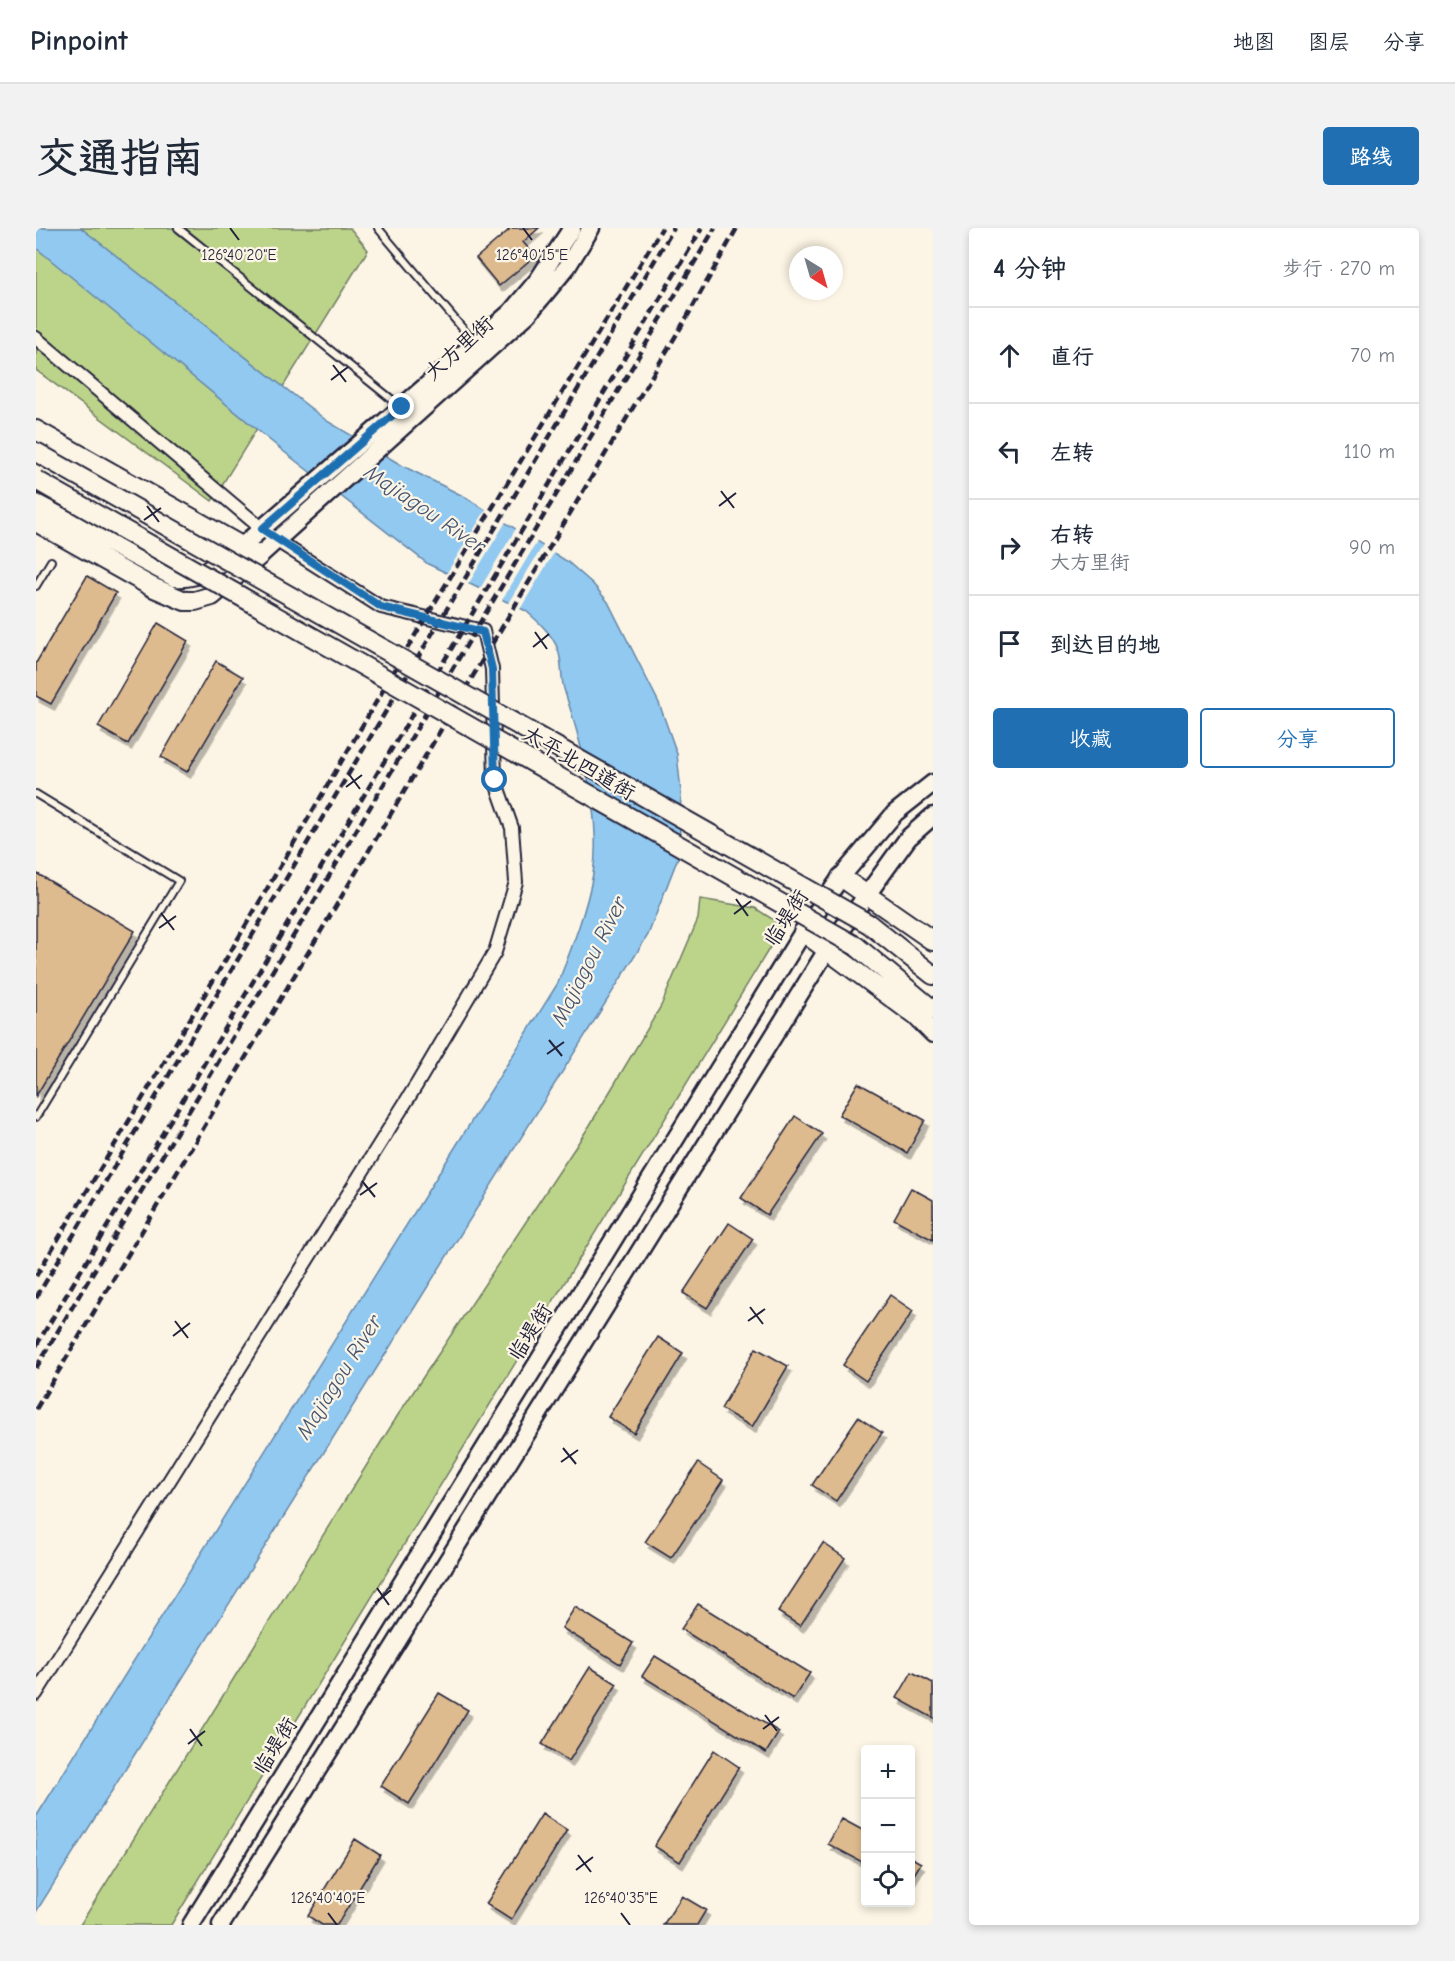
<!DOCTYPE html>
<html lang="zh">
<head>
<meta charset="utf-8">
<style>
  :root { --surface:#fff; --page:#f2f2f3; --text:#1f2937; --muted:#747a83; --line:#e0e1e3; --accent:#1f6fb2 }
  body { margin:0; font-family:"Comic Neue","LXGW WenKai TC",sans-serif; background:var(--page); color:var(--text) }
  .controls { position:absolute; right:18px; bottom:18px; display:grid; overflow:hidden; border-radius:6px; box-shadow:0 3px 9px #0003 }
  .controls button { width:54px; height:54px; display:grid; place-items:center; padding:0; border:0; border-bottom:2px solid var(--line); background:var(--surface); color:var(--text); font:30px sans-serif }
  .compass { position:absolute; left:753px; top:18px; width:54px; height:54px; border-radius:50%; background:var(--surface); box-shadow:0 3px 9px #0003; rotate:143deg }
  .stop { position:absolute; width:18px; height:18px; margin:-14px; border:4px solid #1f6fb2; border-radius:50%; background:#fff }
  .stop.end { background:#1f6fb2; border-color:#fff; box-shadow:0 2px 6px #0008 }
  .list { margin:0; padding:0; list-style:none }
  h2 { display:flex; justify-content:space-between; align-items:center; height:78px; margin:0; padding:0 24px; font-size:26px }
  h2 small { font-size:20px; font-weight:400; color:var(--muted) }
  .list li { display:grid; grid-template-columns:39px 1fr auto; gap:18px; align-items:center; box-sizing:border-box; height:96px; padding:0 24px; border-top:2px solid var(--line) }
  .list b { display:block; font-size:22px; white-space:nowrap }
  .list p { margin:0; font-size:20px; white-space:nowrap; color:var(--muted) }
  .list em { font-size:20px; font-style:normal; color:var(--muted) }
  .actions { display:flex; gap:12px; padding:18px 24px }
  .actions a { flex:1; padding:14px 0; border:2px solid var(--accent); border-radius:6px; text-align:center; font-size:21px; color:var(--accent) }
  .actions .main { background:var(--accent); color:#fff }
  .icon { flex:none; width:33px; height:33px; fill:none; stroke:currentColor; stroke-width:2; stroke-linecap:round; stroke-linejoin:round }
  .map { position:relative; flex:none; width:897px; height:1697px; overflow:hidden; border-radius:6px }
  header { display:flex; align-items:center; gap:36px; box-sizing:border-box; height:84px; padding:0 30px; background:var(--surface); border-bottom:2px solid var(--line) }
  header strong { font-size:28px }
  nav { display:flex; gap:33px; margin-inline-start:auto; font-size:21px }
  .intro { display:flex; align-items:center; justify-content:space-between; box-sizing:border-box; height:144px; padding:0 36px }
  h1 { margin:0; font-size:42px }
  .button { padding:15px 27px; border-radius:6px; background:var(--accent); color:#fff; font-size:21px; font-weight:700 }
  main { display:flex; gap:36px; padding:0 36px }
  aside { flex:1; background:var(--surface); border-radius:6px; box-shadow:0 3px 9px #0003 }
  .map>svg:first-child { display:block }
  .green { fill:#bcd48a; stroke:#6f7b62; stroke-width:1.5 }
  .water { fill:#92c9f0; stroke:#6586a8; stroke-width:1.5 }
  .pier { fill:#fcf5e5 }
  .building { fill:#debb8f; stroke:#22223b; stroke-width:1.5; filter:url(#shadow) }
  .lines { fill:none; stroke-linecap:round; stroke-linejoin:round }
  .lane-casing { stroke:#22223b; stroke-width:10 }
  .street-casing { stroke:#22223b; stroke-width:16 }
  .secondary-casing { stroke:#22223b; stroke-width:21 }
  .primary-casing { stroke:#22223b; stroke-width:22 }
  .lane { stroke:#fcf5e5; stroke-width:6 }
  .street { stroke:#fcf5e5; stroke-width:12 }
  .secondary { stroke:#fcf5e5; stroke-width:16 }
  .primary { stroke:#fcf5e5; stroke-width:18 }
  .rail { stroke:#22223b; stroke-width:4.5; stroke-dasharray:9 4.5; stroke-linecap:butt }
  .primary-bridge-casing { stroke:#22223b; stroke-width:22; stroke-linecap:butt }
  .primary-bridge { stroke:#fcf5e5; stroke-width:18 }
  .route { stroke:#1f6fb2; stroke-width:8 }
  .ticks { fill:none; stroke:#22223b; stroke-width:2 }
  .labels { text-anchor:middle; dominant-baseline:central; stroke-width:4.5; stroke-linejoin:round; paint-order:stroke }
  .street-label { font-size:21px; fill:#22223b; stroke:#fcf5e5 }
  .water-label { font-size:22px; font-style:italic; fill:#445471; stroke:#fcf5e5 }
  .ticks-label { font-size:15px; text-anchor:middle; fill:#22223b; stroke:#fcf5e5; stroke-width:4.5; stroke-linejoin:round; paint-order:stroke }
</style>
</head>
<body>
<header>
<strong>Pinpoint</strong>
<nav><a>地图</a><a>图层</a><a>分享</a></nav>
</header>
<div class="intro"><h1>交通指南</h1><a class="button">路线</a></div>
<main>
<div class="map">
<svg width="897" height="1697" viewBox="0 0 897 1697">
  <defs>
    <filter id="shadow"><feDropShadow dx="3.5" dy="6" stdDeviation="0" flood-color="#0004"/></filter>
  </defs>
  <rect width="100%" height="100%" fill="#fcf5e5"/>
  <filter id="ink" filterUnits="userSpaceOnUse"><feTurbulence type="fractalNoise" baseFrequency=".0167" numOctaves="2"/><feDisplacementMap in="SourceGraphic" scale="12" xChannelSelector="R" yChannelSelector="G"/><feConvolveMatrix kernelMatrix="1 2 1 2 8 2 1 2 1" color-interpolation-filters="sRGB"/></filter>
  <g filter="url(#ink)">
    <!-- green -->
    <path class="green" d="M 0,0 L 314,0 L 332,22 L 176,273 L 0,142 Z
      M 664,671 L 719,680 L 747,698 L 135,1697 L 44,1697 L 362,1187 L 554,897 L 625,778 L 662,691 Z"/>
    <!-- water -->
    <path class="water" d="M 0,0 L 45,0 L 291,193 L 367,238 L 429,269 L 532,334 L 557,356 L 572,374 L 623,475 L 641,526 L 645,564 L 643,627 L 612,707 L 0,1684 L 0,1589 L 522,755 C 536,719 550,684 557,646 C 566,592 545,513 528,461 C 525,451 526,440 524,430 C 522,411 503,394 490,383 L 392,336 L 247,223 L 0,20 Z"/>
    <!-- pier -->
    <path class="pier" d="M 451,280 L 471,292 L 431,358 L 409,348 Z
      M 481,299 L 502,312 L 465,374 L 442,364 Z
      M 508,316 L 519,323 L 483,383 L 471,377 Z"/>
    <!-- building -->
    <path class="building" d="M 471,0 L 503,0 L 487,14 L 499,28 L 463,58 L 440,30 L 473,2 Z
      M 51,348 L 80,365 L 15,476 L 0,468 L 0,435 Z
      M 122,395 L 152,413 L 92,516 L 62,499 Z
      M 180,433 L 207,449 L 151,544 L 125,529 Z
      M 0,645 L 99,703 L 0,868 Z
      M 822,855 L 889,892 L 871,925 L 803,887 Z
      M 759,888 L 786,906 L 731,987 L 705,970 Z
      M 875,960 L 897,972 L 897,1012 L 858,991 Z
      M 693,995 L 717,1011 L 671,1080 L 647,1065 Z
      M 854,1067 L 877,1083 L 830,1153 L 807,1137 Z
      M 622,1109 L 647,1125 L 598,1205 L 572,1189 Z
      M 720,1120 L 752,1138 L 716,1199 L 685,1181 Z
      M 822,1189 L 846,1205 L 800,1273 L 776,1257 Z
      M 662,1235 L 687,1252 L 635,1330 L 609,1314 Z
      M 787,1315 L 809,1330 L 764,1398 L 742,1384 Z
      M 662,1376 L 774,1445 L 757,1471 L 645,1401 Z
      M 539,1379 L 597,1415 L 584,1436 L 526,1400 Z
      M 619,1428 L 743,1504 L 730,1525 L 606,1448 Z
      M 554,1439 L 581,1456 L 533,1533 L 506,1516 Z
      M 876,1444 L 897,1455 L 897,1490 L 861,1470 Z
      M 403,1465 L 432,1482 L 373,1576 L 345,1558 Z
      M 678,1522 L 703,1539 L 644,1634 L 618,1618 Z
      M 506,1586 L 531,1602 L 475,1692 L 450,1676 Z
      M 806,1591 L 830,1604 L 830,1636 L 792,1616 Z
      M 319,1611 L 344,1627 L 301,1697 L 286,1697 L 272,1688 Z
      M 874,1629 L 885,1635 L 874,1653 Z
      M 646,1668 L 670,1682 L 661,1697 L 627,1697 Z"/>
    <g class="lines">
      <defs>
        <path id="lane" d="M 142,0 L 364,178
          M 342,0 L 438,114
          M 0,358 L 15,333
          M 0,566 L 143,653 L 0,889"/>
        <path id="street" d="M 0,110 L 238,311 L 345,379 L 447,403 L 456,441 L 459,552 L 476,600 L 480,654 L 459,724 L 381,856 L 0,1466"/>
        <path id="secondary" d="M 206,318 L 475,84 L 502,52 L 536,0
          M 223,328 L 492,86 L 531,39 L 555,0
          M 155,1697 L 767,704 L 805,649 L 859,585 L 897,555
          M 185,1697 L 791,722 L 872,610 L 897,588"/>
        <path id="primary" d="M 0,202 L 223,328 L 176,368 L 159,373 L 149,373 L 116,359 L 0,294
          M 0,276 L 139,349 C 165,351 181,338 200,323
          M 805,649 L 897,713
          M 833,696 L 897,747
          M 767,704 L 880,788 L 897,805
          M 820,718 L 897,782"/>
      </defs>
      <!-- lane casing -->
      <use href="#lane" class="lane-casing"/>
      <!-- street casing -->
      <use href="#street" class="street-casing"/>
      <!-- secondary casing -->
      <use href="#secondary" class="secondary-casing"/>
      <!-- primary casing -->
      <use href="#primary" class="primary-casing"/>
      <!-- lane -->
      <use href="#lane" class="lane"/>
      <!-- street -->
      <use href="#street" class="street"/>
      <!-- secondary -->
      <use href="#secondary" class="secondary"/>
      <!-- primary -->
      <use href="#primary" class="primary"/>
      <!-- rail -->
      <path class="rail" d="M 0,1048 L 193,726 L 381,404 L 626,0
        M 0,1070 L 638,0
        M 0,1118 L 666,0
        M 0,1140 L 679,0
        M 0,1181 L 651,89 L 701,0"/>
      <defs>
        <path id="primary-bridge" d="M 0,224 L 833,696
          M 0,252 L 820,718"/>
      </defs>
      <!-- primary-bridge casing -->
      <use href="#primary-bridge" class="primary-bridge-casing"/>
      <!-- primary-bridge -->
      <use href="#primary-bridge" class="primary-bridge"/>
    </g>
  </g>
  <g class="lines" filter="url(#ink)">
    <!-- route -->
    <path class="route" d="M 366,179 L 226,301 L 345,379 L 447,404 L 456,441 L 459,552"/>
  </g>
  <!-- ticks -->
  <path class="ticks" d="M 194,0 L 203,12M 487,0 L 496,12M 297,137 L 310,154M 295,152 L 312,139M 685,263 L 698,280M 111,278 L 123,294M 683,278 L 700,265M 108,292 L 125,280M 499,404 L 511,421M 497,419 L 513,406M 312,545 L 324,561M 310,559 L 326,547M 700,671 L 712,688M 125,685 L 138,702M 698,686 L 715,673M 123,700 L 140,688M 513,812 L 526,828M 511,826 L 528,814M 326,953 L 339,969M 324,967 L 341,955M 714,1079 L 727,1096M 139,1093 L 152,1110M 712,1093 L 729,1081M 137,1108 L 154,1095M 527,1220 L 540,1236M 525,1234 L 542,1222M 341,1360 L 353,1377M 339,1375 L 355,1362M 729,1487 L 741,1503M 154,1501 L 166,1518M 727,1501 L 743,1489M 152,1516 L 169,1503M 542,1627 L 555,1644M 540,1642 L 557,1629M 292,1685 L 301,1697M 585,1685 L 594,1697"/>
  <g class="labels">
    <!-- street labels -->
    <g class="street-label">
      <text transform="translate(423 120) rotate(-42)">大方里街</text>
      <text transform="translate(543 535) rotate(30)">太平北四道街</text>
      <text transform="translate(750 690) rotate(-57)">临堤街</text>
      <text transform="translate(494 1104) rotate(-58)">临堤街</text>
      <text transform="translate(239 1518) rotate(-58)">临堤街</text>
    </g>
    <!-- water labels -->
    <g class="water-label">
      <text transform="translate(389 281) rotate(34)">Majiagou River</text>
      <text transform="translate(553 733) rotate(-63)">Majiagou River</text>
      <text transform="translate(303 1149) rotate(-58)">Majiagou River</text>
    </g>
  </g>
  <g class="ticks-label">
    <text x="203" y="32">126°40'20"E</text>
    <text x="496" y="32">126°40'15"E</text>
    <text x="292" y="1675">126°40'40"E</text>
    <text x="585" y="1675">126°40'35"E</text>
  </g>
</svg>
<div class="controls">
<button>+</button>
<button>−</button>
<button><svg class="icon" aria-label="locate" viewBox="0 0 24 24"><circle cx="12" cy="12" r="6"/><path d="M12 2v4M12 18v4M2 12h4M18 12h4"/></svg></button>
</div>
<svg class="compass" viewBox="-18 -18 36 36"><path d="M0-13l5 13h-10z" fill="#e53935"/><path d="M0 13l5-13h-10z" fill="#747a83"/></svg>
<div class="stop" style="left:459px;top:552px"></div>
<div class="stop end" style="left:366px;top:179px"></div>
</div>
<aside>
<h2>4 分钟<small>步行 · 270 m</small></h2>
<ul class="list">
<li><svg class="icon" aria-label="ahead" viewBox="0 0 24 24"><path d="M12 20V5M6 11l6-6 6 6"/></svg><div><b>直行</b></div><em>70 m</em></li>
<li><svg class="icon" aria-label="left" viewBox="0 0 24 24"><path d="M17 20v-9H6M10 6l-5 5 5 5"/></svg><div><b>左转</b></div><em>110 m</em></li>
<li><svg class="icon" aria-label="right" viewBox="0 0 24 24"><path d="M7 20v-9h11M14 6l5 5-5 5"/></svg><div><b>右转</b><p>大方里街</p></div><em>90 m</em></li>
<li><svg class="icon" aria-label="arrive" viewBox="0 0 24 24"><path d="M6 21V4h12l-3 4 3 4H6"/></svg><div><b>到达目的地</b></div></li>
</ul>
<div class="actions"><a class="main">收藏</a><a>分享</a></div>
</aside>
</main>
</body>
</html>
